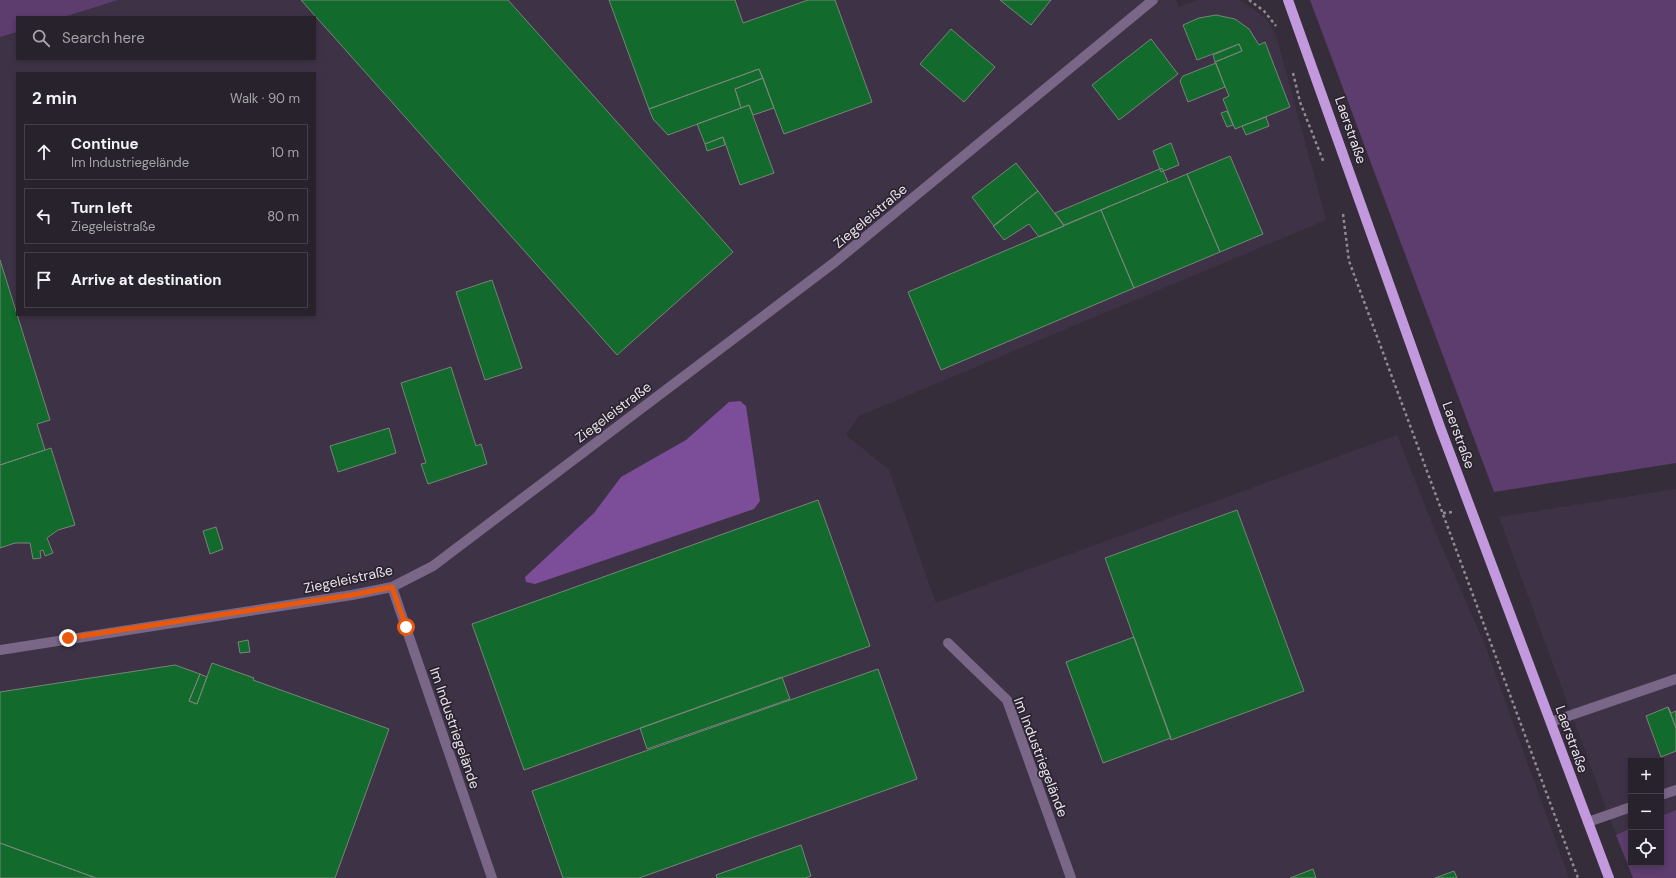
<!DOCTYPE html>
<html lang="en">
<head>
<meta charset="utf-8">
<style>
  :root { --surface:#28222c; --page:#342f38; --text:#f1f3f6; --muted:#a5a4a9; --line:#443f48 }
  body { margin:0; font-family:"DM Sans",sans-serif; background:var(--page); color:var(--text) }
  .controls { position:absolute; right:12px; bottom:12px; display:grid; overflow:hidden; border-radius:0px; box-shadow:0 2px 6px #0003 }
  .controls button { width:36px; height:36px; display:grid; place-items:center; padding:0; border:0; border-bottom:1px solid var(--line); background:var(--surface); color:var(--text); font:20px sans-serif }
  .stop { position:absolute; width:12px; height:12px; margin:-9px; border:3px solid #ea580c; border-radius:50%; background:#fff }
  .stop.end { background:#ea580c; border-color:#fff; box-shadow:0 1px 4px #0008 }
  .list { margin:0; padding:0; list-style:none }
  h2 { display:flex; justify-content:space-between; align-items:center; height:52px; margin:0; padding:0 16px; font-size:17px }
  h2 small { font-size:13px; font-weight:400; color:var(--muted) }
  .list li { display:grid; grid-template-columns:26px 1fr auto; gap:12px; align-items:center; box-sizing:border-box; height:56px; margin:0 8px 8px; padding:0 8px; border:1px solid var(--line); border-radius:0px }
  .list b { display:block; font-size:15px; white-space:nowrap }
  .list p { margin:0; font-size:13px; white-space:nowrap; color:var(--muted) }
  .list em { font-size:13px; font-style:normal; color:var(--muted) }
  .icon { flex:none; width:22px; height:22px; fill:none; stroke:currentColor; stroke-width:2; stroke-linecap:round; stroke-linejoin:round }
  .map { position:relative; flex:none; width:1676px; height:878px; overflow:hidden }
  .search { position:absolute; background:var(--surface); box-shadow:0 2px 6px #0003; left:16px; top:16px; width:300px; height:44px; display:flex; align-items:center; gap:10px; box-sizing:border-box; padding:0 14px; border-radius:0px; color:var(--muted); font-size:15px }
  .panel { position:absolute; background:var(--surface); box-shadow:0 2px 6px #0003; left:16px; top:72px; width:300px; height:244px; border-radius:0px }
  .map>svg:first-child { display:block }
  .built { fill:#3e3346; fill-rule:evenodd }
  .green { fill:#5c3d6e }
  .water { fill:#7c4d98 }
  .building { fill:#126a2c; stroke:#778578 }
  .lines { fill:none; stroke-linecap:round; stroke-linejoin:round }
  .path { stroke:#918b95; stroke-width:2.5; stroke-dasharray:3 3; stroke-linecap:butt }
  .minor { stroke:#7a6687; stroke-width:10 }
  .major { stroke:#c399de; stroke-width:10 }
  .route { stroke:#ea580c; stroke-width:5 }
  .labels { text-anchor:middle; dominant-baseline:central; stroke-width:3.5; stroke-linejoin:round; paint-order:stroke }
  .street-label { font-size:14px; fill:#e8e3eb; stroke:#2b2330 }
</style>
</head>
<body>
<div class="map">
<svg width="1676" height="878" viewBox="0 0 1676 878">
  <rect width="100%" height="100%" fill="#352d3a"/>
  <!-- built -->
  <path class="built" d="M 118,0 L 1176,0 L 1179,7 L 1196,0 L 1239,0 L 1252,8 L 1267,20 L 1277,38 L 1326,220 L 859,416 L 846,435 L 889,470 L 936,603 L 1397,435 L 1435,531 L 1485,645 L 1569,878 L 0,878 L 0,37 L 17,32 L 17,59 L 315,59 L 315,17 L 64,17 ZM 17,73 L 315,73 L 315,315 L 17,315 Z
    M 1676,489 L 1676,810 L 1661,816 L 1661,761 L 1631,761 L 1631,828 L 1616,835 L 1499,517 Z"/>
  <!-- green -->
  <path class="green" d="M 0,0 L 118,0 L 64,17 L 17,17 L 17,32 L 0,37 Z
    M 1310,0 L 1676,0 L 1676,463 L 1494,492 Z
    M 1676,810 L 1676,878 L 1633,878 L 1616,835 L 1631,828 L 1631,863 L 1661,863 L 1661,816 Z"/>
  <!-- water -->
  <path class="water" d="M 740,401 L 746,406 L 760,501 L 754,509 L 535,584 L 526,582 L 525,577 L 594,513 L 621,477 L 686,440 L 729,402 Z"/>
  <!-- building -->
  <path class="building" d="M 301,0 L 508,0 L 733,252 L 617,355 Z
    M 609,0 L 735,0 L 743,23 L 808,0 L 835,0 L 872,102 L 784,134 L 759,69 L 649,109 Z
    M 1000,0 L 1051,0 L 1031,25 Z
    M 1216,15 L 1235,19 L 1249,29 L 1259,45 L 1265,42 L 1290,107 L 1235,129 L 1223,99 L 1229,96 L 1215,62 L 1242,51 L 1239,44 L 1197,60 L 1183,25 L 1199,18 Z
    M 951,29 L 995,67 L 964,102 L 920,64 Z
    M 1151,39 L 1178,74 L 1119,120 L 1092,85 Z
    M 1239,44 L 1242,51 L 1215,62 L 1213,55 Z
    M 1216,63 L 1225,87 L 1188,102 L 1180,81 L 1183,76 Z
    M 759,69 L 763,78 L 735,89 L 741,108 L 668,135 L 653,119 L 649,109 Z
    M 763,78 L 774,108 L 753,115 L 749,105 L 741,108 L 735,89 Z
    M 749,105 L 774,173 L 740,185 L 723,137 L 705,144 L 697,124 Z
    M 1227,111 L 1233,125 L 1227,127 L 1221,113 Z
    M 1266,117 L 1269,126 L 1246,135 L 1242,126 Z
    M 723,137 L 725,145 L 707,151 L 705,144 Z
    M 1171,143 L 1179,165 L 1161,172 L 1153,151 Z
    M 1230,156 L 1263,234 L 1220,252 L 1187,174 Z
    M 1016,163 L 1038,191 L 994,226 L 972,197 Z
    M 1162,168 L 1168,182 L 1144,192 L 1064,225 L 1055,213 Z
    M 1187,174 L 1220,252 L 1134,288 L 1101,210 Z
    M 1038,191 L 1064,226 L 1039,237 L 1029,224 L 1004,240 L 993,226 Z
    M 1101,210 L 1134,288 L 941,370 L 908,292 Z
    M 0,260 L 50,420 L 37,424 L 45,450 L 0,465 Z
    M 492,280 L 522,368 L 485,380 L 456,292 Z
    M 451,367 L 476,446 L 481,444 L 487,464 L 428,484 L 421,464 L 426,463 L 401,383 Z
    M 389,428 L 396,453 L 338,472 L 330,446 Z
    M 51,448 L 75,525 L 58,530 L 47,538 L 53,553 L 45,556 L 43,550 L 40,551 L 41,558 L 33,559 L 30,543 L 15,543 L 0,548 L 0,465 Z
    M 818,500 L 870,646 L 524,770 L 472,624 Z
    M 1237,510 L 1304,691 L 1171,740 L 1105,558 Z
    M 216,527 L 223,549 L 210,554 L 203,531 Z
    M 1134,637 L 1171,738 L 1103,763 L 1066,662 Z
    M 248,640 L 250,652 L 240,653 L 238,642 Z
    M 212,663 L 254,678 L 253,680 L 389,729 L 335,878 L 96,878 L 0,843 L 0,692 L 175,665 L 200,674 L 189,701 L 197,704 Z
    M 878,669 L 917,779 L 639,878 L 563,878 L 532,791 Z
    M 200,674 L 207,677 L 197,704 L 189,701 Z
    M 782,677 L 790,699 L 647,749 L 640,728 Z
    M 1668,707 L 1671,713 L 1676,711 L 1676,728 Z
    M 1668,707 L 1676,728 L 1676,751 L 1661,757 L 1646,716 Z
    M 0,843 L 96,878 L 0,878 Z
    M 801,845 L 811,876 L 805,878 L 717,878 L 716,875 Z
    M 1313,869 L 1316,878 L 1290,878 Z
    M 1454,871 L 1457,878 L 1435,878 Z"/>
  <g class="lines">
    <!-- path -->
    <path class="path" d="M 1249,0 L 1264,11 L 1276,26
      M 1293,73 L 1300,102 L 1324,163
      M 1343,214 L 1349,261 L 1578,878
      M 1443,513 L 1453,512"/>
    <!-- minor -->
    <path class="minor" d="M 392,587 L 492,878
      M 948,643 L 1007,700 L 1071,878
      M 0,650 L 352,595 L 392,587 L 433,566 L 835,262 L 1153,0
      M 1551,722 L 1676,679
      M 1661,795 L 1676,790
      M 1588,822 L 1631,807"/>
    <!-- major -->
    <path class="major" d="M 1288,0 L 1440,427 L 1609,878"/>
  </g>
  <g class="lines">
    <!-- route -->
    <path class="route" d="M 68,638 L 352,595 L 392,587 L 406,627"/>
  </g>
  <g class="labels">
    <!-- street labels -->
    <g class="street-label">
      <text transform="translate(1351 130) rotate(71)">Laerstraße</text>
      <text transform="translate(870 216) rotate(-40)">Ziegeleistraße</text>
      <text transform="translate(613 412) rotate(-37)">Ziegeleistraße</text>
      <text transform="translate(1459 435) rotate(70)">Laerstraße</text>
      <text transform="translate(348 579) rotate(-12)">Ziegeleistraße</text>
      <text transform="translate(455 728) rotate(71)">Im Industriegelände</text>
      <text transform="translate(1572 739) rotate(70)">Laerstraße</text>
      <text transform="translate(1041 757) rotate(69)">Im Industriegelände</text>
    </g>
  </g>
</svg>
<div class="controls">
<button>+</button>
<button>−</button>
<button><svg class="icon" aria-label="locate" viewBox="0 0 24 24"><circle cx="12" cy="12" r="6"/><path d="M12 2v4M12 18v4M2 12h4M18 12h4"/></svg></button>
</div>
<div class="stop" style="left:406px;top:627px"></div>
<div class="stop end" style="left:68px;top:638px"></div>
<div class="search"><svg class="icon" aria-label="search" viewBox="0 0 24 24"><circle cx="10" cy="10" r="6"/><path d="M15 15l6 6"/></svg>Search here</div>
<section class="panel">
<h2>2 min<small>Walk · 90 m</small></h2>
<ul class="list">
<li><svg class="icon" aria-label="ahead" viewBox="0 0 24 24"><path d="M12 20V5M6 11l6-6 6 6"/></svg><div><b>Continue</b><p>Im Industriegelände</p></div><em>10 m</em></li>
<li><svg class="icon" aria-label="left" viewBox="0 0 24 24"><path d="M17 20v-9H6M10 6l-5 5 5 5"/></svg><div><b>Turn left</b><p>Ziegeleistraße</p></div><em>80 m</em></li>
<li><svg class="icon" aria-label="arrive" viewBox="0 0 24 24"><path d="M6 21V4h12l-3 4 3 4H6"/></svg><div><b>Arrive at destination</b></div></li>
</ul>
</section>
</div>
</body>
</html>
